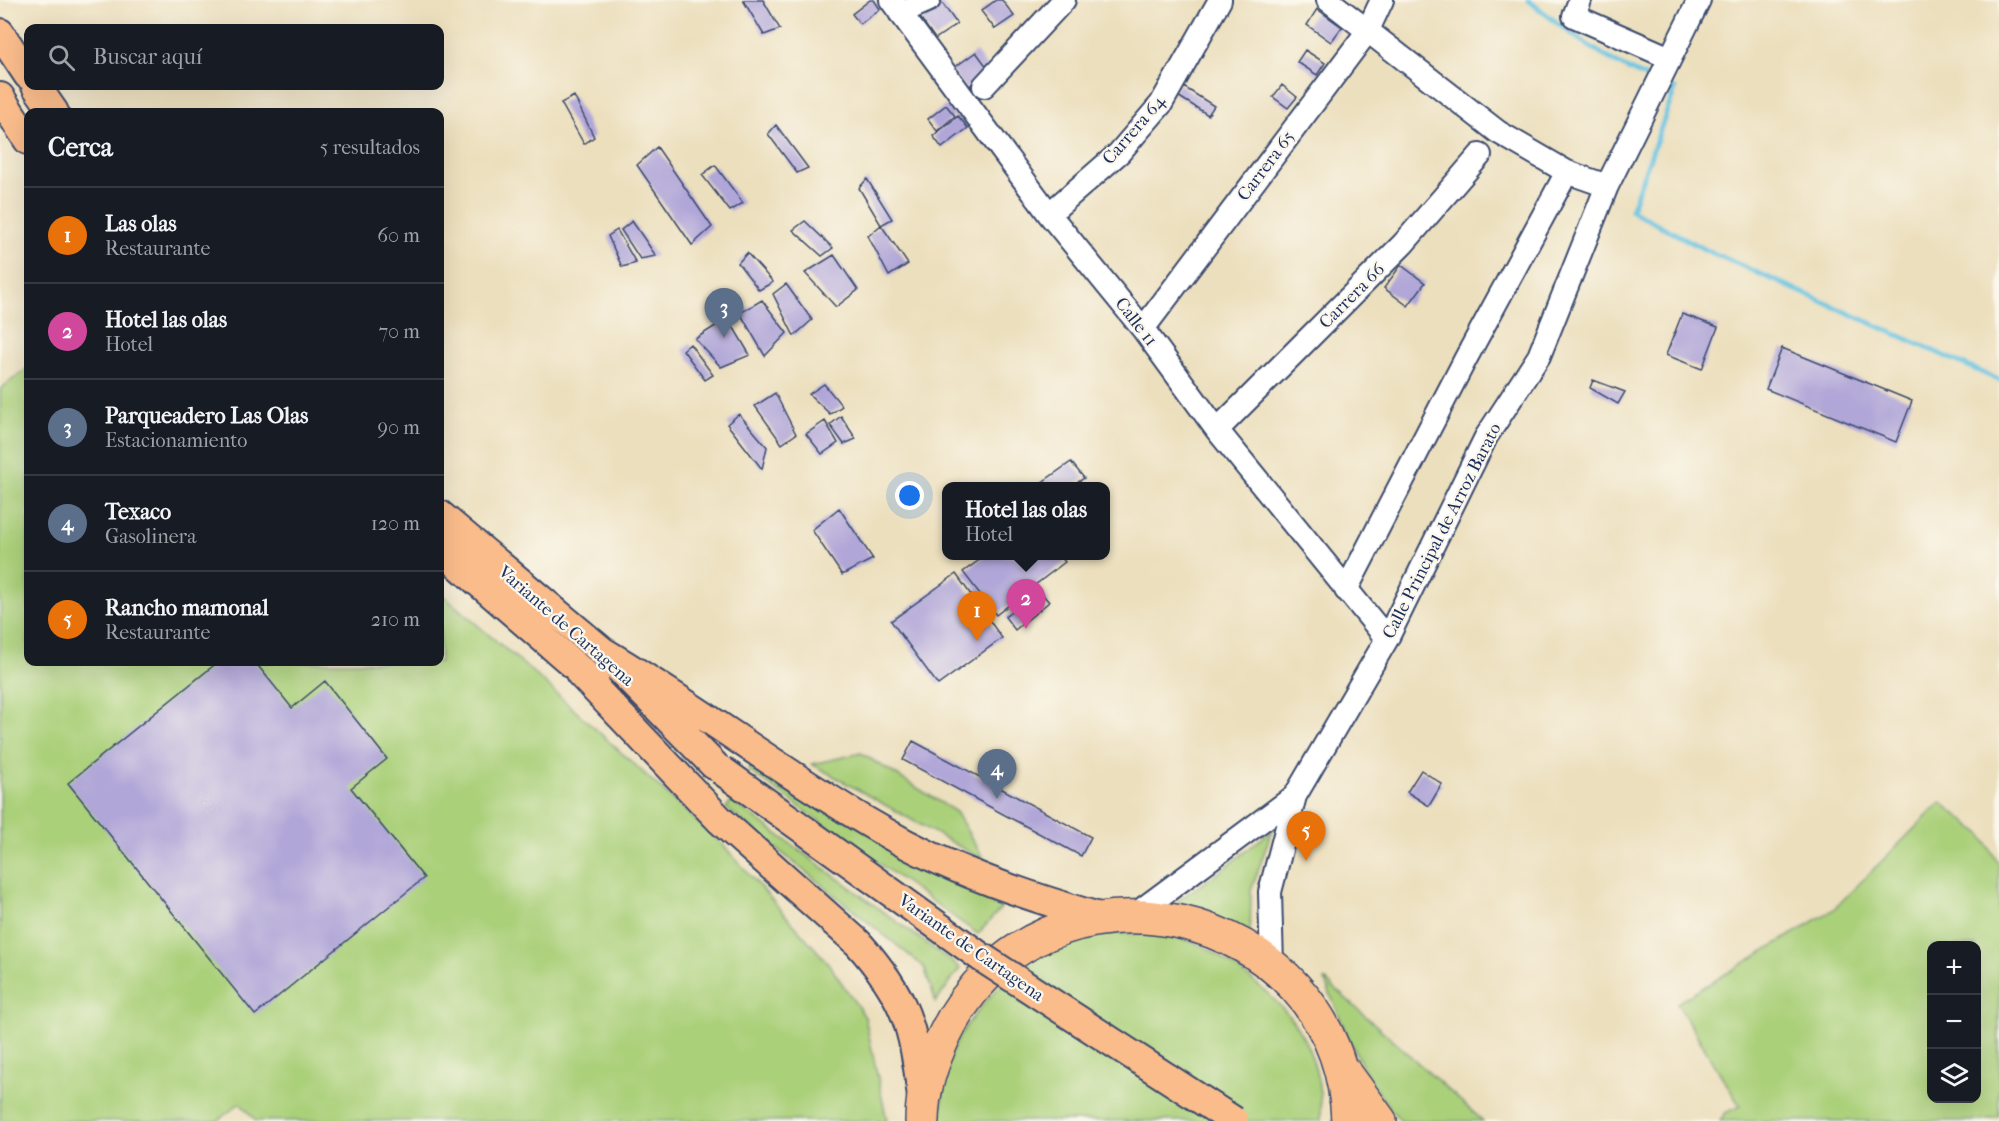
<!DOCTYPE html>
<html lang="es">
<head>
<meta charset="utf-8">
<style>
  :root { --surface:#171b24; --page:#242831; --text:#f1f3f6; --muted:#9ea1a6; --line:#363941; --accent:#ea580c }
  body { margin:0; font-family:"IM FELL French Canon",serif; background:var(--page); color:var(--text) }
  .controls { position:absolute; right:18px; bottom:18px; display:grid; overflow:hidden; border-radius:12px; box-shadow:0 6px 24px #0002 }
  .controls button { width:54px; height:54px; display:grid; place-items:center; padding:0; border:0; border-bottom:2px solid var(--line); background:var(--surface); color:var(--text); font:30px sans-serif }
  .you { position:absolute; left:910px; top:496px; width:21px; height:21px; margin:-15px; border:4px solid #fff; border-radius:50%; background:#1a73e8; box-shadow:0 0 0 9px #1a73e833 }
  .badge { display:grid; place-items:center; width:39px; height:39px; border-radius:50%; background:var(--accent); color:#fff; font-size:20px; font-weight:700 }
  .pin { position:absolute; translate:-50% -50px; filter:drop-shadow(0 2px 3px #0008) }
  .pin::after { content:''; position:absolute; top:32px; width:21px; height:18px; background:inherit; clip-path:polygon(0 0,100% 0,50% 100%) }
  .popup { position:absolute; left:942px; top:482px; width:168px; height:78px; box-sizing:border-box; display:grid; place-content:center; border-radius:12px; background:var(--surface); filter:drop-shadow(0 2px 4px #0005); font-size:20px; white-space:nowrap; color:var(--muted) }
  .popup b { font-size:22px; color:var(--text) }
  .popup::after { content:''; position:absolute; left:50%; top:100%; margin-left:-12px; border:12px solid transparent; border-top-color:var(--surface) }
  .list { margin:0; padding:0; list-style:none }
  h2 { display:flex; justify-content:space-between; align-items:center; height:78px; margin:0; padding:0 24px; font-size:26px }
  h2 small { font-size:20px; font-weight:400; color:var(--muted) }
  .list li { display:grid; grid-template-columns:39px 1fr auto; gap:18px; align-items:center; box-sizing:border-box; height:96px; padding:0 24px; border-top:2px solid var(--line) }
  .list b { display:block; font-size:22px; white-space:nowrap }
  .list p { margin:0; font-size:20px; white-space:nowrap; color:var(--muted) }
  .list em { font-size:20px; font-style:normal; color:var(--muted) }
  .icon { flex:none; width:33px; height:33px; fill:none; stroke:currentColor; stroke-width:2; stroke-linecap:round; stroke-linejoin:round }
  .map { position:relative; flex:none; width:1999px; height:1121px; overflow:hidden }
  .search { position:absolute; background:var(--surface); box-shadow:0 6px 24px #0002; left:24px; top:24px; width:420px; height:66px; display:flex; align-items:center; gap:15px; box-sizing:border-box; padding:0 21px; border-radius:12px; color:var(--muted); font-size:22px }
  .panel { position:absolute; background:var(--surface); box-shadow:0 6px 24px #0002; left:24px; top:108px; width:420px; height:558px; border-radius:12px }
  .map>svg:first-child { display:block }
  .green { fill:#abd07a; stroke:#63806c; stroke-width:1.5; fill-rule:evenodd }
  .lines { fill:none; stroke-linecap:round; stroke-linejoin:round }
  .stream { stroke:#63c2e1; stroke-width:5 }
  .building { fill:#b0a6d8 }
  .minor-casing { stroke:#3a496c; stroke-width:26 }
  .major-casing { stroke:#3a496c; stroke-width:32 }
  .highway-casing { stroke:#3a496c; stroke-width:36 }
  .minor { stroke:#fff; stroke-width:22 }
  .major { stroke:#fabc8b; stroke-width:28 }
  .highway { stroke:#fabc8b; stroke-width:33 }
  .major-bridge-casing { stroke:#3a496c; stroke-width:32; stroke-linecap:butt }
  .major-bridge { stroke:#fabc8b; stroke-width:28 }
  .labels { text-anchor:middle; dominant-baseline:central; stroke-width:4.5; stroke-linejoin:round; paint-order:stroke }
  .street-label { font-size:18px; fill:#1b2f5e; stroke:#fbf7ec }
</style>
</head>
<body>
<div class="map">
<svg width="1999" height="1121" viewBox="0 0 1999 1121">
  <rect width="100%" height="100%" fill="#fbf7ec"/>
  <filter id="ink" filterUnits="userSpaceOnUse"><feTurbulence type="fractalNoise" baseFrequency=".0167" numOctaves="2"/><feDisplacementMap in="SourceGraphic" scale="12" xChannelSelector="R" yChannelSelector="G"/><feConvolveMatrix kernelMatrix="1 2 1 2 8 2 1 2 1" color-interpolation-filters="sRGB"/></filter>
  <filter id="wash" filterUnits="userSpaceOnUse"><feTurbulence type="fractalNoise" baseFrequency=".008" numOctaves="4" result="noise"/><feDisplacementMap in="SourceGraphic" scale="24" xChannelSelector="R" yChannelSelector="G"/><feGaussianBlur stdDeviation="1.35" result="paint"/><feColorMatrix in="noise" values="0 0 0 0 0 0 0 0 0 0 0 0 0 0 0 0 0 1.4 0 .05"/><feComposite in="paint" operator="in"/></filter>
  <g filter="url(#wash)">
    <rect width="100%" height="100%" fill="#ecdfbd"/>
    <!-- green -->
    <path class="green" d="M 28,368 L 28,662 L 440,662 L 440,593 L 537,676 L 724,846 L 828,963 L 865,1017 L 887,1121 L 256,1121 L 240,1103 L 217,1121 L 0,1121 L 0,389 Z
      M 861,753 L 956,812 L 985,861 L 812,764 Z
      M 757,763 L 1001,908 L 978,934 L 748,770 Z
      M 732,801 L 960,968 L 936,1002 L 924,967 L 726,808 Z
      M 1941,802 L 1981,834 L 1999,864 L 1999,1116 L 1980,1121 L 1720,1121 L 1725,1113 L 1740,1106 L 1677,1003 L 1833,910 ZM 1932,946 L 1976,946 L 1976,1098 L 1932,1098 Z
      M 1272,830 L 1251,891 L 1250,937 L 1177,901 L 1221,871 Z
      M 1126,933 C 1149,935 1177,935 1198,944 C 1212,949 1225,960 1237,969 C 1293,1008 1323,1051 1321,1121 L 941,1121 C 942,1098 944,1070 953,1049 C 970,1010 1033,946 1076,937 C 1092,934 1109,934 1126,933 Z
      M 1324,979 L 1483,1121 L 1401,1121 C 1363,1080 1345,1030 1324,979 Z"/>
    <g class="lines">
      <!-- stream -->
      <path class="stream" d="M 1528,0 C 1567,31 1605,61 1652,80
        M 1663,85 L 1675,89 L 1631,210 L 1704,249 L 1999,380"/>
    </g>
    <g id="blocks">
      <!-- building -->
      <path class="building" d="M 743,0 L 763,0 L 780,29 L 764,35 Z
        M 870,0 L 874,0 L 880,9 L 860,24 L 852,14 Z
        M 935,0 L 940,0 L 957,24 L 935,39 L 917,13 Z
        M 996,0 L 1002,0 L 1014,16 L 995,29 L 981,11 Z
        M 1317,9 L 1342,27 L 1331,42 L 1307,25 Z
        M 1305,50 L 1325,63 L 1317,75 L 1297,62 Z
        M 976,52 L 990,71 L 965,89 L 951,70 Z
        M 1179,84 L 1214,106 L 1208,115 L 1173,93 Z
        M 1282,85 L 1297,97 L 1288,108 L 1273,97 Z
        M 574,96 L 594,137 L 584,144 L 561,103 Z
        M 946,105 L 955,116 L 937,131 L 928,119 Z
        M 958,116 L 968,128 L 942,148 L 933,136 Z
        M 776,125 L 808,168 L 797,173 L 768,134 Z
        M 657,147 L 712,227 L 692,245 L 637,165 Z
        M 715,165 L 743,203 L 730,211 L 702,175 Z
        M 867,179 L 892,219 L 881,225 L 859,188 Z
        M 632,221 L 656,256 L 640,259 L 621,230 Z
        M 805,221 L 833,248 L 822,256 L 793,230 Z
        M 881,225 L 908,264 L 889,276 L 868,236 Z
        M 617,230 L 636,263 L 622,267 L 608,236 Z
        M 747,253 L 773,282 L 759,290 L 738,263 Z
        M 834,255 L 858,290 L 836,307 L 805,273 Z
        M 1401,265 L 1425,283 L 1408,306 L 1384,288 Z
        M 786,284 L 812,320 L 794,336 L 773,294 Z
        M 762,300 L 787,333 L 765,356 L 740,313 Z
        M 1682,314 L 1718,327 L 1702,369 L 1666,355 Z
        M 728,318 L 750,355 L 721,367 L 695,339 Z
        M 690,344 L 713,375 L 705,380 L 683,350 Z
        M 1782,348 L 1912,401 L 1896,442 L 1766,389 Z
        M 1593,380 L 1625,392 L 1618,404 L 1590,388 Z
        M 824,384 L 842,406 L 830,414 L 809,394 Z
        M 775,393 L 796,434 L 782,444 L 755,406 Z
        M 739,414 L 767,447 L 762,469 L 727,424 Z
        M 841,416 L 856,439 L 844,444 L 830,425 Z
        M 825,421 L 838,443 L 822,454 L 806,434 Z
        M 1071,462 L 1084,478 L 1072,486 L 1043,486 L 1041,483 Z
        M 839,508 L 873,559 L 842,575 L 812,530 Z
        M 985,556 L 1060,556 L 1065,562 L 996,615 L 963,572 Z
        M 956,574 L 1002,638 L 938,685 L 891,621 Z
        M 1039,590 L 1049,602 L 1015,630 L 1005,617 Z
        M 218,662 L 255,662 L 292,708 L 325,681 L 387,759 L 351,788 L 424,878 L 255,1015 L 68,783 Z
        M 913,741 L 1091,837 L 1081,856 L 903,760 Z
        M 1421,770 L 1442,784 L 1429,806 L 1407,792 Z"/>
    </g>
  </g>
  <g filter="url(#ink)">
    <use href="#blocks" fill-opacity="0" stroke="#3a496c" stroke-width="1.5"/>
    <g class="lines">
      <defs>
        <path id="minor" d="M 891,0 L 1049,214 L 1143,329 L 1217,430 L 1387,639
          M 1328,0 L 1498,132 L 1567,172 L 1607,186
          M 1580,0 L 1574,16 L 1670,58
          M 900,13 L 929,0
          M 984,86 L 1064,0
          M 1049,214 L 1119,153 L 1161,104 L 1220,0
          M 1143,329 L 1367,32 L 1382,0
          M 1217,430 L 1403,244 L 1480,155
          M 1346,590 L 1466,358 L 1567,172
          M 1133,916 L 1295,796
          M 1272,965 L 1270,892 L 1295,796 L 1387,639 L 1486,437 L 1539,356 L 1607,186 L 1699,0"/>
        <path id="major" d="M 0,33 L 28,75
          M 36,86 L 54,112
          M 0,97 L 28,140
          M 440,515 L 602,651 L 714,765
          M 440,549 L 595,683
          M 602,651 C 697,707 785,775 881,830 C 949,870 1024,895 1099,917
          M 580,673 L 720,820 L 858,943 C 907,998 913,1026 922,1097"/>
        <path id="highway" d="M 1346,1074 L 1380,1121
          M 922,1121 C 922,1090 932,1062 945,1034 C 1041,837 1341,903 1348,1121"/>
      </defs>
      <!-- minor casing -->
      <use href="#minor" class="minor-casing"/>
      <!-- major casing -->
      <use href="#major" class="major-casing"/>
      <!-- highway casing -->
      <use href="#highway" class="highway-casing"/>
      <!-- minor -->
      <use href="#minor" class="minor"/>
      <!-- major -->
      <use href="#major" class="major"/>
      <!-- highway -->
      <use href="#highway" class="highway"/>
      <defs>
        <path id="major-bridge" d="M 721,770 L 981,957 L 1234,1121"/>
      </defs>
      <!-- major-bridge casing -->
      <use href="#major-bridge" class="major-bridge-casing"/>
      <!-- major-bridge -->
      <use href="#major-bridge" class="major-bridge"/>
    </g>
  </g>
  <g class="labels">
    <!-- street labels -->
    <g class="street-label">
      <text transform="translate(1134 130) rotate(-49)">Carrera 64</text>
      <text transform="translate(1266 166) rotate(-53)">Carrera 65</text>
      <text transform="translate(1352 296) rotate(-45)">Carrera 66</text>
      <text transform="translate(1136 322) rotate(52)">Calle 11</text>
      <text transform="translate(1442 531) rotate(-63)">Calle Principal de Arroz Barato</text>
      <text transform="translate(566 626) rotate(41)">Variante de Cartagena</text>
      <text transform="translate(971 948) rotate(35)">Variante de Cartagena</text>
    </g>
  </g>
</svg>
<div class="controls">
<button>+</button>
<button>−</button>
<button><svg class="icon" aria-label="layers" viewBox="0 0 24 24"><path d="M12 4l9 5-9 5-9-5zM3 14l9 5 9-5"/></svg></button>
</div>
<div class="you"></div>
<div class="pin badge" style="left:977px;top:641px;background:#e8710a">1</div>
<div class="pin badge" style="left:1026px;top:629px;background:#d1479c">2</div>
<div class="popup"><b>Hotel las olas</b>Hotel</div>
<div class="pin badge" style="left:724px;top:338px;background:#5c6f8a">3</div>
<div class="pin badge" style="left:997px;top:799px;background:#5c6f8a">4</div>
<div class="pin badge" style="left:1306px;top:861px;background:#e8710a">5</div>
<div class="search"><svg class="icon" aria-label="search" viewBox="0 0 24 24"><circle cx="10" cy="10" r="6"/><path d="M15 15l6 6"/></svg>Buscar aquí</div>
<section class="panel">
<h2>Cerca<small>5 resultados</small></h2>
<ul class="list">
<li><span class="badge" style="background:#e8710a">1</span><div><b>Las olas</b><p>Restaurante</p></div><em>60 m</em></li>
<li><span class="badge" style="background:#d1479c">2</span><div><b>Hotel las olas</b><p>Hotel</p></div><em>70 m</em></li>
<li><span class="badge" style="background:#5c6f8a">3</span><div><b>Parqueadero Las Olas</b><p>Estacionamiento</p></div><em>90 m</em></li>
<li><span class="badge" style="background:#5c6f8a">4</span><div><b>Texaco</b><p>Gasolinera</p></div><em>120 m</em></li>
<li><span class="badge" style="background:#e8710a">5</span><div><b>Rancho mamonal</b><p>Restaurante</p></div><em>210 m</em></li>
</ul>
</section>
</div>
</body>
</html>
